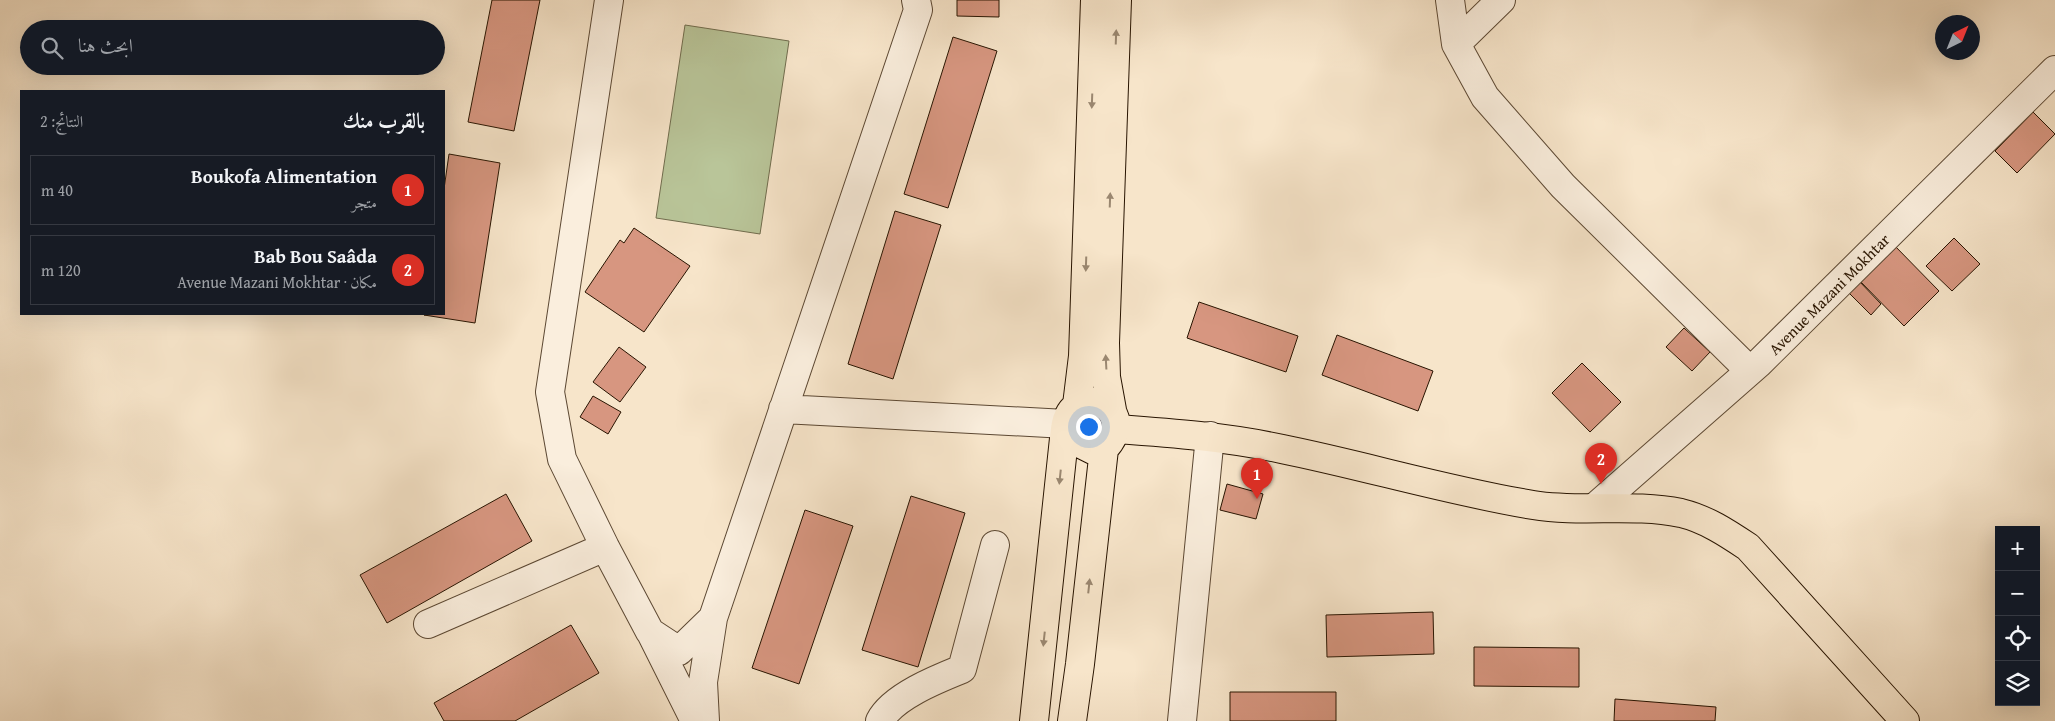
<!DOCTYPE html>
<html lang="ar">
<head>
<meta charset="utf-8">
<style>
  :root { --surface:#171b24; --page:#20242c; --text:#f1f3f6; --muted:#9ea1a6; --line:#363941; --accent:#d93025 }
  body { margin:0; font-family:"Gentium Book Plus",Amiri,serif; background:var(--page); color:var(--text); direction:rtl }
  .controls { position:absolute; right:15px; bottom:15px; display:grid; overflow:hidden; border-radius:0px; box-shadow:0 5px 20px #0002 }
  .controls button { width:45px; height:45px; display:grid; place-items:center; padding:0; border:0; border-bottom:1px solid var(--line); background:var(--surface); color:var(--text); font:25px sans-serif }
  .compass { position:absolute; left:1935px; top:15px; width:45px; height:45px; border-radius:50%; background:var(--surface); box-shadow:0 5px 20px #0002; rotate:43deg }
  .you { position:absolute; left:1088px; top:426px; width:18px; height:18px; margin:-12px; border:4px solid #fff; border-radius:50%; background:#1a73e8; box-shadow:0 0 0 8px #1a73e833 }
  .badge { display:grid; place-items:center; width:32px; height:32px; border-radius:50%; background:var(--accent); color:#fff; font-size:16px; font-weight:700 }
  .pin { position:absolute; translate:-50% -41px; filter:drop-shadow(0 1px 2px #0008) }
  .pin::after { content:''; position:absolute; top:26px; width:18px; height:15px; background:inherit; clip-path:polygon(0 0,100% 0,50% 100%) }
  .list { margin:0; padding:0; list-style:none }
  h2 { display:flex; justify-content:space-between; align-items:center; height:65px; margin:0; padding:0 20px; font-size:21px }
  h2 small { font-size:16px; font-weight:400; color:var(--muted) }
  .list li { display:grid; grid-template-columns:32px 1fr auto; gap:15px; align-items:center; box-sizing:border-box; height:70px; margin:0 10px 10px; padding:0 10px; border:1px solid var(--line); border-radius:0px }
  .list b { display:block; font-size:19px; white-space:nowrap }
  .list p { margin:0; font-size:16px; white-space:nowrap; color:var(--muted) }
  .list em { font-size:16px; font-style:normal; color:var(--muted) }
  .icon { flex:none; width:28px; height:28px; fill:none; stroke:currentColor; stroke-width:2; stroke-linecap:round; stroke-linejoin:round }
  .map { position:relative; flex:none; width:2055px; height:721px; overflow:hidden; direction:ltr }
  .search { position:absolute; background:var(--surface); box-shadow:0 5px 20px #0002; left:20px; top:20px; width:425px; height:55px; display:flex; align-items:center; gap:12px; box-sizing:border-box; padding:0 18px; border-radius:28px; color:var(--muted); font-size:19px }
  .panel { position:absolute; background:var(--surface); box-shadow:0 5px 20px #0002; left:20px; top:90px; width:425px; height:225px; border-radius:0px; direction:rtl }
  .map>svg:first-child { display:block }
  .green { fill:#b9c599; stroke:#706c4d }
  .building { fill:#d79680; stroke:#281401 }
  .lines { fill:none; stroke-linecap:round; stroke-linejoin:round }
  .minor-casing { stroke:#5c4833; stroke-width:30 }
  .major-casing { stroke:#281401; stroke-width:30 }
  .highway-casing { stroke:#281401; stroke-width:30 }
  .minor { stroke:#faeedd; stroke-width:28 }
  .major { stroke:#f7e5ca; stroke-width:28 }
  .highway { stroke:#f7e5ca; stroke-width:28 }
  .oneway { fill:#9a8770 }
  .labels { text-anchor:middle; dominant-baseline:central; stroke-width:4.5; stroke-linejoin:round; paint-order:stroke }
  .street-label { font-size:16px; fill:#281401; stroke:#faeedd }
</style>
</head>
<body>
<div class="map">
<svg width="2055" height="721" viewBox="0 0 2055 721">
  <rect width="100%" height="100%" fill="#f7e5ca"/>
  <filter id="stains"><feTurbulence type="fractalNoise" baseFrequency=".004" numOctaves="4"/><feColorMatrix values="0 0 0 0 .2 0 0 0 0 .09 0 0 0 0 .02 0 0 0 .5 -.17"/></filter>
  <radialGradient id="worn" r=".72"><stop offset=".6" stop-color="#630" stop-opacity="0"/><stop offset="1" stop-color="#630" stop-opacity=".3"/></radialGradient>
  <!-- green -->
  <path class="green" d="M 685,25 L 789,41 L 760,234 L 656,218 Z"/>
  <!-- building -->
  <path class="building" d="M 492,0 L 540,0 L 514,131 L 468,122 Z
    M 957,0 L 999,0 L 999,17 L 957,16 Z
    M 953,37 L 997,51 L 948,208 L 904,194 Z
    M 2033,112 L 2055,134 L 2017,173 L 1995,151 Z
    M 449,154 L 500,163 L 475,323 L 424,315 L 444,314 L 444,189 Z
    M 895,211 L 941,225 L 893,379 L 848,364 Z
    M 634,228 L 690,266 L 644,332 L 585,292 L 620,240 L 624,243 Z
    M 1954,238 L 1980,264 L 1952,291 L 1926,266 Z
    M 1893,244 L 1939,291 L 1904,326 L 1858,279 Z
    M 1859,281 L 1881,304 L 1871,315 L 1848,292 Z
    M 1199,302 L 1298,336 L 1286,372 L 1187,338 Z
    M 1684,328 L 1710,352 L 1692,371 L 1666,347 Z
    M 1337,335 L 1433,371 L 1418,411 L 1322,375 Z
    M 619,347 L 646,367 L 620,402 L 593,382 Z
    M 1582,363 L 1621,402 L 1590,432 L 1552,393 Z
    M 593,396 L 621,412 L 608,434 L 580,417 Z
    M 1227,484 L 1263,494 L 1256,519 L 1220,510 Z
    M 506,494 L 532,541 L 387,623 L 360,575 Z
    M 911,496 L 965,513 L 918,667 L 862,650 Z
    M 805,510 L 853,526 L 799,684 L 752,668 Z
    M 1433,612 L 1434,654 L 1327,657 L 1326,615 Z
    M 571,625 L 599,673 L 515,721 L 444,721 L 434,703 Z
    M 1474,647 L 1579,648 L 1579,687 L 1474,686 Z
    M 1230,692 L 1336,692 L 1336,721 L 1230,721 Z
    M 1615,699 L 1716,707 L 1715,721 L 1614,721 Z"/>
  <g class="lines">
    <defs>
      <path id="minor" d="M 609,0 L 550,392 L 562,459 L 605,547 L 650,632 L 679,651 L 713,618
        M 1450,0 L 1456,44
        M 1501,0 L 1456,44 L 1485,97 L 1563,186 L 1750,371
        M 783,409 L 1066,424
        M 1594,508 L 1758,364 L 2055,70
        M 428,624 L 605,547
        M 651,633 L 695,721
        M 705,721 L 703,682 L 713,618 L 918,10 L 916,0
        M 880,721 C 892,697 937,679 962,669 L 995,545
        M 1182,721 L 1210,436"/>
      <path id="major" d="M 1117,429 C 1172,433 1227,437 1282,449 C 1366,466 1448,491 1533,505 C 1582,513 1632,503 1681,513 C 1706,519 1727,533 1748,547 L 1905,721"/>
      <path id="highway" d="M 1077,405 L 1083,356 L 1095,0
        M 1112,410 L 1106,377 L 1105,343 L 1117,0
        M 1034,721 L 1065,429
        M 1072,721 L 1080,664 L 1104,449 C 1143,407 1072,377 1065,429 L 1079,443 L 1095,451 L 1104,449"/>
    </defs>
    <!-- minor casing -->
    <use href="#minor" class="minor-casing"/>
    <!-- major casing -->
    <use href="#major" class="major-casing"/>
    <!-- highway casing -->
    <use href="#highway" class="highway-casing"/>
    <!-- minor -->
    <use href="#minor" class="minor"/>
    <!-- major -->
    <use href="#major" class="major"/>
    <!-- highway -->
    <use href="#highway" class="highway"/>
  </g>
  <!-- one-way arrows -->
  <defs><path id="oneway-solid" d="M-6-.8H1V-3.2L6.5 0L1 3.2V.8H-6Z" transform="scale(1.25)"/></defs>
  <g class="oneway">
    <use href="#oneway-solid" transform="translate(1116 37) rotate(-88)"/>
    <use href="#oneway-solid" transform="translate(1092 101) rotate(92)"/>
    <use href="#oneway-solid" transform="translate(1110 200) rotate(-88)"/>
    <use href="#oneway-solid" transform="translate(1086 264) rotate(92)"/>
    <use href="#oneway-solid" transform="translate(1106 362) rotate(-93)"/>
    <use href="#oneway-solid" transform="translate(1060 477) rotate(96)"/>
    <use href="#oneway-solid" transform="translate(1089 586) rotate(-84)"/>
    <use href="#oneway-solid" transform="translate(1044 639) rotate(96)"/>
  </g>
  <g class="labels">
    <!-- street labels -->
    <g class="street-label">
      <text transform="translate(1829 294) rotate(-45)">Avenue Mazani Mokhtar</text>
    </g>
  </g>
  <rect width="100%" height="100%" filter="url(#stains)"/>
  <rect width="100%" height="100%" fill="url(#worn)"/>
</svg>
<div class="controls">
<button>+</button>
<button>−</button>
<button><svg class="icon" aria-label="locate" viewBox="0 0 24 24"><circle cx="12" cy="12" r="6"/><path d="M12 2v4M12 18v4M2 12h4M18 12h4"/></svg></button>
<button><svg class="icon" aria-label="layers" viewBox="0 0 24 24"><path d="M12 4l9 5-9 5-9-5zM3 14l9 5 9-5"/></svg></button>
</div>
<svg class="compass" viewBox="-18 -18 36 36"><path d="M0-13l5 13h-10z" fill="#e53935"/><path d="M0 13l5-13h-10z" fill="#9ea1a6"/></svg>
<div class="you"></div>
<div class="pin badge" style="left:1257px;top:499px">1</div>
<div class="pin badge" style="left:1601px;top:484px">2</div>
<div class="search"><svg class="icon" aria-label="search" viewBox="0 0 24 24"><circle cx="10" cy="10" r="6"/><path d="M15 15l6 6"/></svg>ابحث هنا</div>
<section class="panel">
<h2>بالقرب منك<small>النتائج: 2</small></h2>
<ul class="list">
<li><span class="badge">1</span><div><b>Boukofa Alimentation</b><p>متجر</p></div><em>40 m</em></li>
<li><span class="badge">2</span><div><b>Bab Bou Saâda</b><p>مكان · Avenue Mazani Mokhtar</p></div><em>120 m</em></li>
</ul>
</section>
</div>
</body>
</html>
